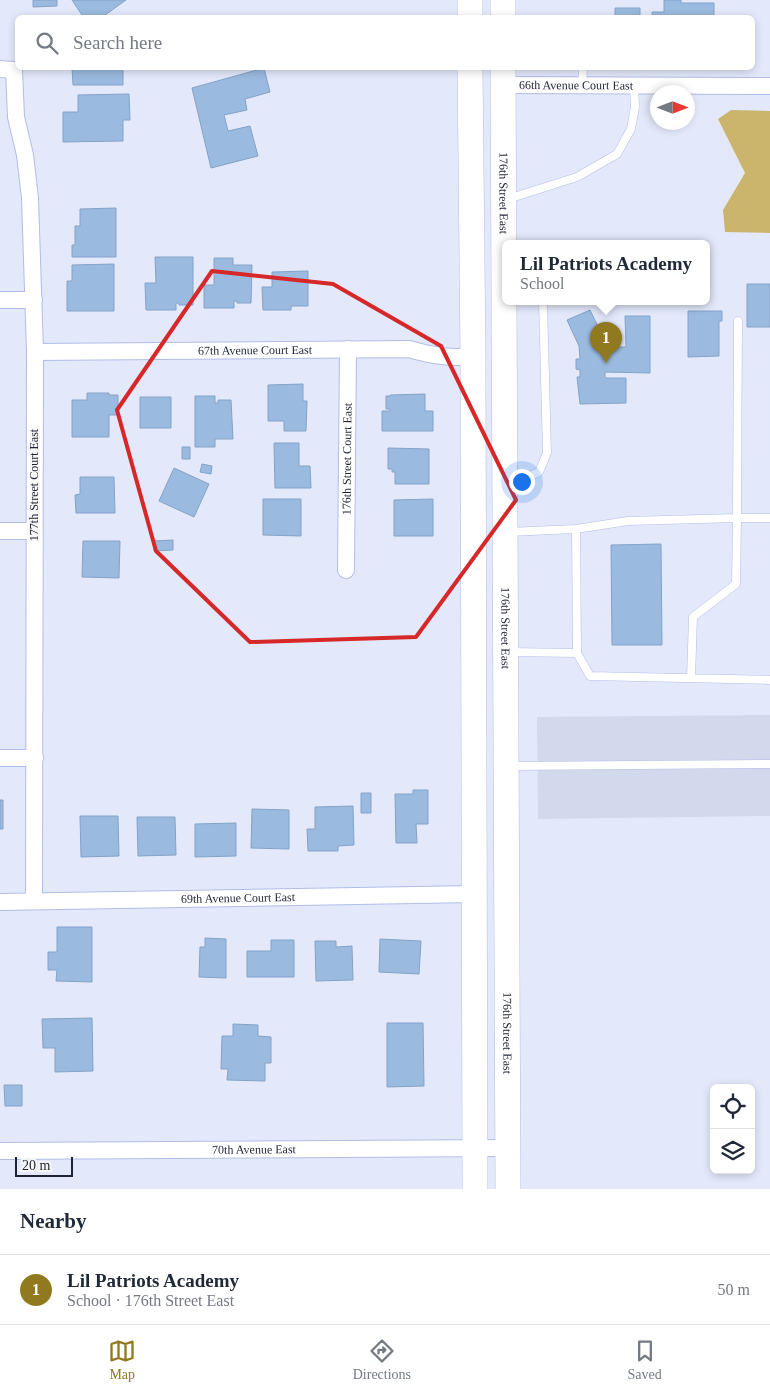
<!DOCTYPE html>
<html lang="en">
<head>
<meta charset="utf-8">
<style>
  :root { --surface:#fff; --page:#f2f2f3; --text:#1f2937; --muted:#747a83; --line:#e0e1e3; --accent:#91791f }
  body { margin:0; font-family:"Times New Roman",serif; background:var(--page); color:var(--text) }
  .controls { position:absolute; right:15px; bottom:15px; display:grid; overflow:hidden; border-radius:8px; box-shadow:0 2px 8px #0003 }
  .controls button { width:45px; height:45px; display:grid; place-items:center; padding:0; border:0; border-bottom:1px solid var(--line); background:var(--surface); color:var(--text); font:25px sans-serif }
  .compass { position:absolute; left:650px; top:85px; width:45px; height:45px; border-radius:50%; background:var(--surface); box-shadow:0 2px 8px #0003; rotate:90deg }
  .scale { position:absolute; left:15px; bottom:12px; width:58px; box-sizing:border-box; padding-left:5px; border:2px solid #1e2233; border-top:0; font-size:14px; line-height:18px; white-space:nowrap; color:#1e2233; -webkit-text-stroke:4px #f6f6f6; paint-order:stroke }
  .you { position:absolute; left:521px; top:481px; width:18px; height:18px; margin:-12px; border:4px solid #fff; border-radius:50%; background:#1a73e8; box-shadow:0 0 0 8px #1a73e833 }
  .badge { display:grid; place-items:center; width:32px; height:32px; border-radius:50%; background:var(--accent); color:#fff; font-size:16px; font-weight:700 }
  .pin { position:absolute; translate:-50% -41px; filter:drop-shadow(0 1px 2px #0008) }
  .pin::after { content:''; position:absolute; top:26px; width:18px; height:15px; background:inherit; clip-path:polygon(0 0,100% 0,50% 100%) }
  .popup { position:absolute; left:502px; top:240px; width:208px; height:65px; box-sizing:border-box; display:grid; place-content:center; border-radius:8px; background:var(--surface); filter:drop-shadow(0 1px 4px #0005); font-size:16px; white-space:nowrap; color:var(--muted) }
  .popup b { font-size:19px; color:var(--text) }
  .popup::after { content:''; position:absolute; left:50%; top:100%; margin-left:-10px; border:10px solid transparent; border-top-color:var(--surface) }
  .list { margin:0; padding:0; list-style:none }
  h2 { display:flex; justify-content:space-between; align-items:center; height:65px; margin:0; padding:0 20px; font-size:21px }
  h2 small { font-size:16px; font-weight:400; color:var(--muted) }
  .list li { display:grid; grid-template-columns:32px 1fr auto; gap:15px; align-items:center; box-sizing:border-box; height:70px; padding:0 20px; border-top:1px solid var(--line) }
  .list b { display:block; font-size:19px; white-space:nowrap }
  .list p { margin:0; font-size:16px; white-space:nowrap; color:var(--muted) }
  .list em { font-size:16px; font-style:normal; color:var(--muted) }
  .icon { flex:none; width:28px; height:28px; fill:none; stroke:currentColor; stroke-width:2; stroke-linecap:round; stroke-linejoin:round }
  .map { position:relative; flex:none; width:770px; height:1189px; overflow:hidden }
  .search { position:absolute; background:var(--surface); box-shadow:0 2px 8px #0003; left:15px; right:15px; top:15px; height:55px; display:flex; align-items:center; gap:12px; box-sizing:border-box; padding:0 18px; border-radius:8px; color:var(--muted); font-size:19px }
  .sheet { height:135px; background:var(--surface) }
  nav { display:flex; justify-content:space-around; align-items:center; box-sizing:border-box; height:70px; border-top:1px solid var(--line); background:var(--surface); font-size:14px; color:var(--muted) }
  nav a { display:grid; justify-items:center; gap:2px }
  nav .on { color:var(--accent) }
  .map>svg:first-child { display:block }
  .built { fill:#d3d9ed }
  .green { fill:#cbb56d }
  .building { fill:#9bbadf; stroke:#84a2c6 }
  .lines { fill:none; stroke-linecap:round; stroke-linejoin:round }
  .service-casing { stroke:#b1bde8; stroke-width:9 }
  .minor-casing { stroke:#b1bde8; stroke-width:18 }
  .primary-casing { stroke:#b1bde8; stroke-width:26 }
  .service { stroke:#fff; stroke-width:8 }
  .minor { stroke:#fff; stroke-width:16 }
  .primary { stroke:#fff; stroke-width:25 }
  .marked { fill:none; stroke:#d62828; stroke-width:4; stroke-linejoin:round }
  .labels { text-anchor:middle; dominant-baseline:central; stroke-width:4; stroke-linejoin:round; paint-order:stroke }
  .street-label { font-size:12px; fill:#1e2233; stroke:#f6f6f6 }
</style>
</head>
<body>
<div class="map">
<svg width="770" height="1189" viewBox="0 0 770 1189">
  <rect width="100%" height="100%" fill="#e3e9fb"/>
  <!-- built -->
  <path class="built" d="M 770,715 L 770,816 L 538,819 L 537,717 Z"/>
  <!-- green -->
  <path class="green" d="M 731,110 L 770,111 L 770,233 L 725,232 L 723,210 L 745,173 L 718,119 Z"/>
  <!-- building -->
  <path class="building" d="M 33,0 L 57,0 L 57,6 L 33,7 Z
    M 72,0 L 126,0 L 101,18 L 84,18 Z
    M 664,0 L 681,0 L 681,3 L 714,3 L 714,18 L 652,18 L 652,12 L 664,12 Z
    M 615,8 L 640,8 L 640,18 L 615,18 Z
    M 72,68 L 123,68 L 123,85 L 73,85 Z
    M 264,68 L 270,92 L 245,99 L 247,110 L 224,115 L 228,131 L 250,126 L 258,156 L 211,168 L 192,88 Z
    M 129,94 L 130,120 L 123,120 L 123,141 L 63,142 L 63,112 L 78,112 L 78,95 Z
    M 116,208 L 116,257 L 72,257 L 72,245 L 75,245 L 75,226 L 80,226 L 80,209 Z
    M 155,257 L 193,257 L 193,305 L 179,305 L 179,303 L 176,303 L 176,310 L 146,310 L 145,283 L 156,283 Z
    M 214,258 L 233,258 L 233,265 L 252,265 L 251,303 L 237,303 L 237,301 L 234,301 L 234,308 L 204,308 L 204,285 L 214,285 Z
    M 114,264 L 114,311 L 67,311 L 67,281 L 72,281 L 72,265 Z
    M 308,271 L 308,306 L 291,306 L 291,310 L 263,310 L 262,287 L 272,287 L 272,272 Z
    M 747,284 L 770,284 L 770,327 L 747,327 Z
    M 590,310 L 608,347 L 626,347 L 625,316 L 650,316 L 650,373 L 605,372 L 605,378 L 626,378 L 626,403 L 580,404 L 577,377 L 580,377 L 580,370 L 576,369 L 576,359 L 580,359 L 579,346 L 567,320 Z
    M 688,311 L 722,311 L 722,321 L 719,321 L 719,356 L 688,357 Z
    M 303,384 L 303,401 L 307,401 L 306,431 L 284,431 L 284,421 L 268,421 L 268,385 Z
    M 87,393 L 109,393 L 109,395 L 118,395 L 118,415 L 109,415 L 109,437 L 72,437 L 72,400 L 87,400 Z
    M 425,394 L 425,411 L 433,411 L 433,431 L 382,431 L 382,411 L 390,411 L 390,409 L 386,409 L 386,396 L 390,396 L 390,395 Z
    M 195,396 L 215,396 L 215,403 L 218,403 L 218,400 L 231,400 L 233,439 L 215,439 L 215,447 L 195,447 Z
    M 140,397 L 171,397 L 171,428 L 140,428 Z
    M 274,443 L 299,443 L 299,466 L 310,466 L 311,488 L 275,488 Z
    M 182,447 L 190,447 L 190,459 L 182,459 Z
    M 388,448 L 429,449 L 429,484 L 395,484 L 395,472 L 392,472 L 392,469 L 388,469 Z
    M 202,464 L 212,466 L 211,474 L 200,472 Z
    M 174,468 L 209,484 L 194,517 L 159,501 Z
    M 80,477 L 114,477 L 115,513 L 76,513 L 75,495 L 80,494 Z
    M 263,499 L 301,499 L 301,536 L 263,535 Z
    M 433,499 L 433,536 L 394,536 L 394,500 Z
    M 173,540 L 173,550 L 154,551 L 154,541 Z
    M 83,541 L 120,541 L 119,578 L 82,577 Z
    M 661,544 L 662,645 L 612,645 L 611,545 Z
    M 413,790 L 428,790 L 428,824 L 416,824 L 417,843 L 396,843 L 395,794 L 413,794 Z
    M 361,793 L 371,793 L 371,813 L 361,813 Z
    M 0,800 L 3,800 L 3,829 L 0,829 Z
    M 353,806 L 354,845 L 338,846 L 338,851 L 308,851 L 307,829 L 315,829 L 315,807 Z
    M 252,809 L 289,810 L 289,849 L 251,848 Z
    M 80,816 L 118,816 L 119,856 L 81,857 Z
    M 137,817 L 175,817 L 176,855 L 138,856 Z
    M 236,823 L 236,856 L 195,857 L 195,824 Z
    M 57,927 L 92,927 L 92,982 L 56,981 L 57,970 L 48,970 L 48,952 L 57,952 Z
    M 205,938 L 226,939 L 226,978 L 199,977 L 200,947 L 205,947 Z
    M 380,939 L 421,941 L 419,974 L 379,972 Z
    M 271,940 L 294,940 L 294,977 L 247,977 L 247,951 L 271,951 Z
    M 315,941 L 336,941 L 336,947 L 352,946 L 353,980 L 316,981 Z
    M 92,1018 L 93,1071 L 55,1072 L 55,1048 L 43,1048 L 42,1019 Z
    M 387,1023 L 423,1023 L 424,1086 L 387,1087 Z
    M 233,1024 L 258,1025 L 258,1036 L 271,1037 L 271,1063 L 265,1063 L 265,1081 L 227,1080 L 228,1069 L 221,1069 L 222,1036 L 233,1036 Z
    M 4,1085 L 22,1085 L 22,1106 L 5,1106 Z"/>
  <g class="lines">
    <defs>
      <path id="service" d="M 582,85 L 583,68
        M 508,199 L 577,177 L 617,154 L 631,129 L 635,107 L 634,85
        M 509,485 L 539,472 L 547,453 L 543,302
        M 576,529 L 628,521 L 737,518 L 738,321
        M 508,652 L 577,653 L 576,529 L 508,532
        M 577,653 L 590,676 L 770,680
        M 691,678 L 693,617 L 736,584 L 737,518 L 770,518
        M 509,766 L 770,764"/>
      <g id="minor">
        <path d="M 0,69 L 14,70 L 16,117 L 25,155 L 30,198 L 35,352 L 34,901"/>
        <path id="s1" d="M 504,85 L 770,86"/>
        <path d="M 0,300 L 34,300"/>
        <path id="s2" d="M 35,352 L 409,349 C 430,355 450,359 473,356"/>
        <path d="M 0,531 L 34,531"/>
        <path id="s3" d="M 346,570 L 348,349"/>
        <path d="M 0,758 L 35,758"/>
        <path id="s4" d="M 0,902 L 474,894"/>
        <path id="s5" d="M 0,1151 L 509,1148"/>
      </g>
      <g id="primary">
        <path d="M 470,0 L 470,18"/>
        <path d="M 503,0 L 503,18"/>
        <path d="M 470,68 L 473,356 L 475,1189"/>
        <path id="s6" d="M 503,68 L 508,1189"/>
      </g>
    </defs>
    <!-- service casing -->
    <use href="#service" class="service-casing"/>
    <!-- minor casing -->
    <use href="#minor" class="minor-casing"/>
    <!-- primary casing -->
    <use href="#primary" class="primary-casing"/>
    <!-- service -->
    <use href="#service" class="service"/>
    <!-- minor -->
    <use href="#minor" class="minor"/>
    <!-- primary -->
    <use href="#primary" class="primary"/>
  </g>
  <!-- marked area -->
  <path class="marked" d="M 212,271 L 333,284 L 441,346 L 516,500 L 416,637 L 250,642 L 156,551 L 117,410 Z"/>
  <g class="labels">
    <!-- street labels -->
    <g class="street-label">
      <text stroke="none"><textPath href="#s1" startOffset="72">66th Avenue Court East</textPath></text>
      <text stroke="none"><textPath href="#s6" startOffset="125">176th Street East</textPath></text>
      <text stroke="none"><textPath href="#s2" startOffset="220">67th Avenue Court East</textPath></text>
      <text stroke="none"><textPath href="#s3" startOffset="111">176th Street Court East</textPath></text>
      <text transform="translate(34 485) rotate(-90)">177th Street Court East</text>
      <text stroke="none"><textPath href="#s6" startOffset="560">176th Street East</textPath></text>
      <text stroke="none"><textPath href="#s4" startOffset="238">69th Avenue Court East</textPath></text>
      <text stroke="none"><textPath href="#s6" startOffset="965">176th Street East</textPath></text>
      <text stroke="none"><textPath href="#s5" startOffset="254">70th Avenue East</textPath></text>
    </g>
  </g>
</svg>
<div class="controls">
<button><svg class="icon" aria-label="locate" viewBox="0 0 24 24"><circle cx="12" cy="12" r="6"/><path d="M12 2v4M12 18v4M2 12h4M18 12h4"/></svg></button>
<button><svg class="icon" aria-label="layers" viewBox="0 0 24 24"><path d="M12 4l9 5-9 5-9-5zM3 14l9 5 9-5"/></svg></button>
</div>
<svg class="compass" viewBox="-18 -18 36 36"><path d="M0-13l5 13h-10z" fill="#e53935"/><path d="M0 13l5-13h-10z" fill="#747a83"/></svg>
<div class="scale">20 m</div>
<div class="you"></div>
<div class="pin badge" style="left:606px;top:363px">1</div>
<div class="popup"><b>Lil Patriots Academy</b>School</div>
<div class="search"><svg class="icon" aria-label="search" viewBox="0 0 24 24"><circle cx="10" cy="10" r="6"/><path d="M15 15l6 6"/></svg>Search here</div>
</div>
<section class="sheet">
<h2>Nearby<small></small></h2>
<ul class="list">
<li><span class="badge">1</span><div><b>Lil Patriots Academy</b><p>School · 176th Street East</p></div><em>50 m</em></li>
</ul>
</section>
<nav>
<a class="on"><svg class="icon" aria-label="map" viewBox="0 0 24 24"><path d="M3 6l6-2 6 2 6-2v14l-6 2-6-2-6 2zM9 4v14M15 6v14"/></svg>Map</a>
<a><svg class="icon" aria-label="directions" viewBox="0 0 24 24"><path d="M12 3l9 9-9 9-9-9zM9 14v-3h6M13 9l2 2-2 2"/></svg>Directions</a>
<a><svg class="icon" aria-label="saved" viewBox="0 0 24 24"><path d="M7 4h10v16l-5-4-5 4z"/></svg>Saved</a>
</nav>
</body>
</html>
